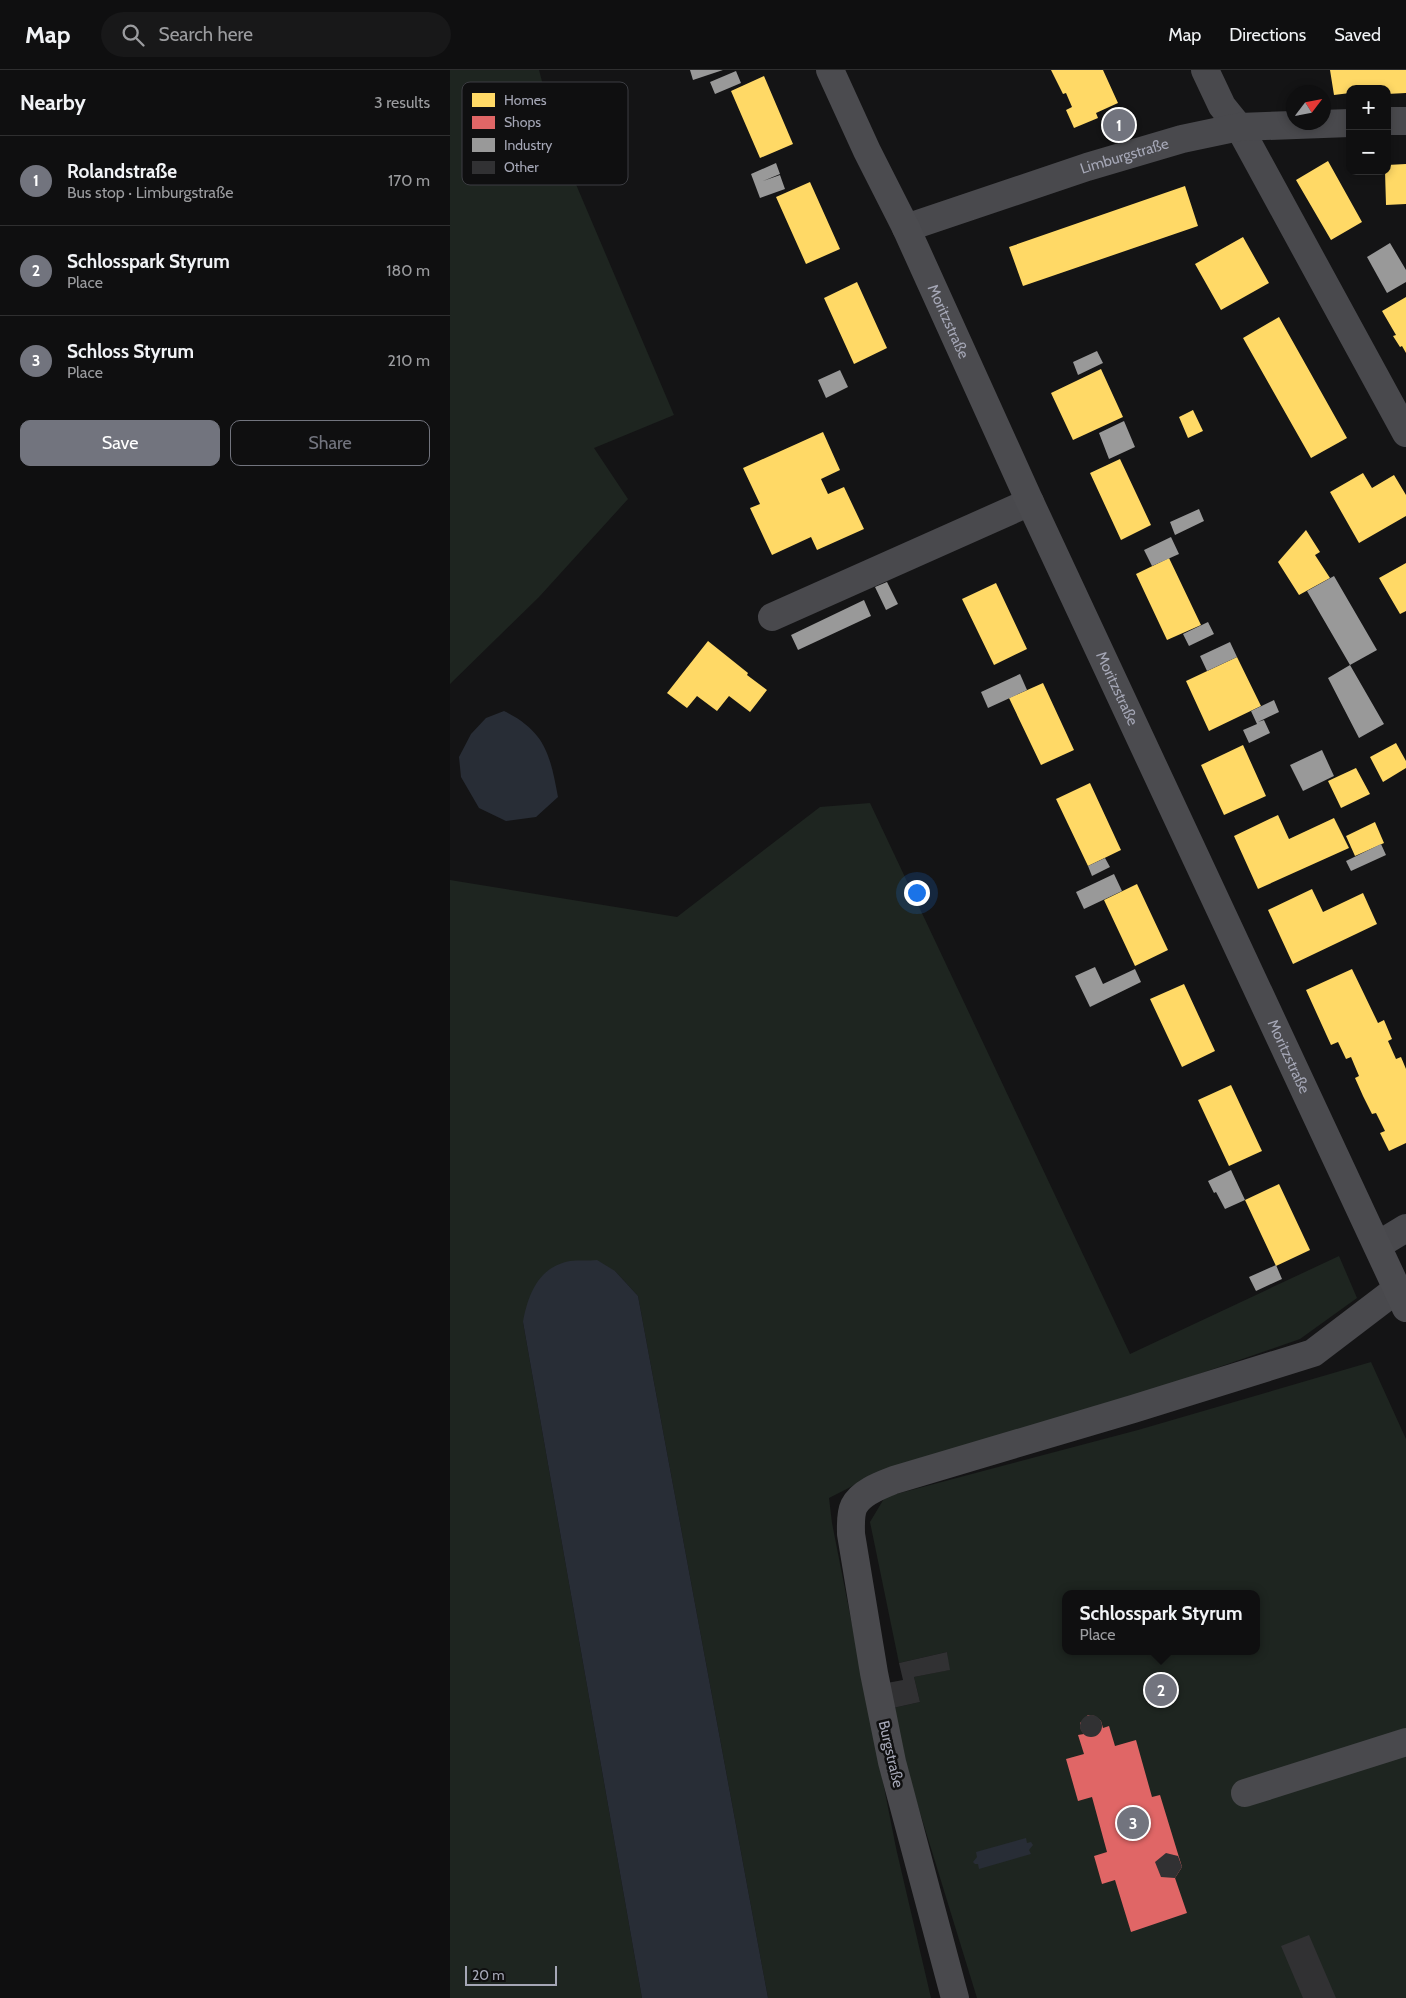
<!DOCTYPE html>
<html lang="en">
<head>
<meta charset="utf-8">
<style>
  :root { --surface:#0f0f10; --page:#181819; --text:#f1f3f6; --muted:#9b9c9f; --line:#2f2f30; --accent:#72747e }
  body { margin:0; font-family:Cabin,sans-serif; background:var(--page); color:var(--text) }
  .controls { position:absolute; right:15px; top:15px; display:grid; overflow:hidden; border-radius:10px; box-shadow:0 2px 8px #0003 }
  .controls button { width:45px; height:45px; display:grid; place-items:center; padding:0; border:0; border-bottom:1px solid var(--line); background:var(--surface); color:var(--text); font:25px sans-serif }
  .compass { position:absolute; left:836px; top:15px; width:45px; height:45px; border-radius:50%; background:var(--surface); box-shadow:0 2px 8px #0003; rotate:58deg }
  .scale { position:absolute; left:15px; bottom:12px; width:92px; box-sizing:border-box; padding-left:5px; border:2px solid #a5a7b6; border-top:0; font-size:14px; line-height:18px; white-space:nowrap; color:#a5a7b6; -webkit-text-stroke:4px #0f0f10; paint-order:stroke }
  .you { position:absolute; left:466px; top:822px; width:18px; height:18px; margin:-12px; border:4px solid #fff; border-radius:50%; background:#1a73e8; box-shadow:0 0 0 8px #1a73e833 }
  .badge { display:grid; place-items:center; width:32px; height:32px; border-radius:50%; background:var(--accent); color:#fff; font-size:16px; font-weight:700 }
  .pin { position:absolute; translate:-50% -50%; border:2px solid #fff; box-shadow:0 1px 5px #0006 }
  .popup { position:absolute; left:612px; top:1520px; width:198px; height:65px; box-sizing:border-box; display:grid; place-content:center; border-radius:10px; background:var(--surface); filter:drop-shadow(0 1px 4px #0005); font-size:16px; white-space:nowrap; color:var(--muted) }
  .popup b { font-size:19px; color:var(--text) }
  .popup::after { content:''; position:absolute; left:50%; top:100%; margin-left:-10px; border:10px solid transparent; border-top-color:var(--surface) }
  .list { margin:0; padding:0; list-style:none }
  h2 { display:flex; justify-content:space-between; align-items:center; height:65px; margin:0; padding:0 20px; font-size:21px }
  h2 small { font-size:16px; font-weight:400; color:var(--muted) }
  .list li { display:grid; grid-template-columns:32px 1fr auto; gap:15px; align-items:center; box-sizing:border-box; height:90px; padding:0 20px; border-top:1px solid var(--line) }
  .list b { display:block; font-size:19px; white-space:nowrap }
  .list p { margin:0; font-size:16px; white-space:nowrap; color:var(--muted) }
  .list em { font-size:16px; font-style:normal; color:var(--muted) }
  .actions { display:flex; gap:10px; padding:15px 20px }
  .actions a { flex:1; padding:11px 0; border:1px solid var(--accent); border-radius:10px; text-align:center; font-size:18px; color:var(--accent) }
  .actions .main { background:var(--accent); color:#fff }
  .icon { flex:none; width:28px; height:28px; fill:none; stroke:currentColor; stroke-width:2; stroke-linecap:round; stroke-linejoin:round }
  .map { position:relative; flex:none; width:956px; height:1928px; overflow:hidden }
  header { display:flex; align-items:center; gap:30px; box-sizing:border-box; height:70px; padding:0 25px; background:var(--surface); border-bottom:1px solid var(--line) }
  header strong { font-size:24px }
  nav { display:flex; gap:28px; margin-inline-start:auto; font-size:18px }
  .search { width:350px; height:45px; background:var(--page); display:flex; align-items:center; gap:12px; box-sizing:border-box; padding:0 18px; border-radius:28px; color:var(--muted); font-size:19px }
  main { display:flex }
  aside { flex:1; background:var(--surface) }
  .map>svg:first-child { display:block }
  .green { fill:#1e2520; fill-rule:evenodd }
  .water { fill:#282d36 }
  .homes { fill:#ffd966 }
  .shops { fill:#e06666 }
  .industry { fill:#999 }
  .building { fill:#313133 }
  .lines { fill:none; stroke-linecap:round; stroke-linejoin:round }
  .minor { stroke:#49494d; stroke-width:28 }
  .major { stroke:#4b4b4f; stroke-width:28 }
  .labels { text-anchor:middle; dominant-baseline:central; stroke-width:5; stroke-linejoin:round; paint-order:stroke }
  .street-label { font-size:15px; fill:#a5a7b6; stroke:#0f0f10 }
  .key { fill:#0f0f10; stroke:#3c3d42; stroke-width:1 }
  .key-label { font-size:14px; fill:#a5a7b6 }
</style>
</head>
<body>
<header>
<strong>Map</strong>
<div class="search"><svg class="icon" aria-label="search" viewBox="0 0 24 24"><circle cx="10" cy="10" r="6"/><path d="M15 15l6 6"/></svg>Search here</div>
<nav><a>Map</a><a>Directions</a><a>Saved</a></nav>
</header>
<main>
<aside>
<h2>Nearby<small>3 results</small></h2>
<ul class="list">
<li><span class="badge">1</span><div><b>Rolandstraße</b><p>Bus stop · Limburgstraße</p></div><em>170 m</em></li>
<li><span class="badge">2</span><div><b>Schlosspark Styrum</b><p>Place</p></div><em>180 m</em></li>
<li><span class="badge">3</span><div><b>Schloss Styrum</b><p>Place</p></div><em>210 m</em></li>
</ul>
<div class="actions"><a class="main">Save</a><a>Share</a></div>
</aside>
<div class="map">
<svg width="956" height="1928" viewBox="0 0 956 1928">
  <rect width="100%" height="100%" fill="#141415"/>
  <!-- green -->
  <path class="green" d="M 0,0 L 89,0 L 108,72 L 224,345 L 144,378 L 178,429 L 89,527 L 0,614 Z
    M 420,733 L 680,1284 L 889,1186 L 907,1228 L 850,1269 L 665,1333 L 434,1400 L 379,1428 L 382,1453 L 446,1778 L 481,1928 L 318,1928 L 188,1226 L 165,1201 L 73,1252 L 192,1928 L 0,1928 L 0,810 L 227,847 L 370,737 Z
    M 921,1292 L 956,1369 L 956,1928 L 527,1928 L 456,1697 L 443,1638 L 470,1632 L 464,1607 L 499,1600 L 497,1582 L 449,1593 L 420,1452 L 435,1427 L 688,1360 ZM 616,1524 L 806,1524 L 806,1581 L 616,1581 Z"/>
  <!-- water -->
  <path class="water" d="M 54,641 C 96,662 100,685 108,727 L 86,747 L 56,751 L 29,738 L 11,707 L 9,687 L 21,664 L 36,648 Z
    M 147,1190 L 165,1201 L 188,1226 L 318,1928 L 192,1928 L 73,1252 C 78,1225 88,1197 120,1191 C 128,1190 139,1191 147,1190 Z
    M 576,1768 L 577,1773 L 581,1772 L 583,1775 L 579,1780 L 581,1784 L 529,1799 L 528,1794 L 525,1794 L 523,1792 L 527,1787 L 526,1782 Z"/>
  <!-- homes -->
  <path class="homes" d="M 601,0 L 653,0 L 668,33 L 646,43 L 648,48 L 624,58 L 616,40 L 622,37 L 616,23 L 613,24 Z
    M 880,0 L 956,0 L 956,23 L 937,24 L 937,19 L 934,18 L 900,19 L 900,23 L 884,25 Z
    M 314,6 L 343,74 L 310,88 L 281,21 Z
    M 878,91 L 912,152 L 881,170 L 846,110 Z
    M 956,94 L 956,134 L 936,135 L 935,101 L 937,101 L 937,95 Z
    M 360,112 L 390,179 L 356,194 L 326,127 Z
    M 735,116 L 748,156 L 573,216 L 559,177 Z
    M 793,167 L 819,213 L 771,240 L 745,194 Z
    M 407,212 L 437,278 L 404,294 L 374,228 Z
    M 956,227 L 956,283 L 952,276 L 950,277 L 943,266 L 946,265 L 932,241 Z
    M 829,247 L 897,368 L 861,388 L 793,268 Z
    M 651,299 L 673,347 L 623,370 L 601,323 Z
    M 743,340 L 753,361 L 738,368 L 729,347 Z
    M 373,362 L 390,400 L 371,409 L 378,424 L 394,417 L 414,459 L 367,480 L 361,467 L 322,485 L 300,438 L 310,434 L 293,398 Z
    M 670,389 L 701,455 L 671,470 L 640,403 Z
    M 913,403 L 922,418 L 944,405 L 956,425 L 956,446 L 909,473 L 880,422 Z
    M 856,460 L 870,482 L 865,485 L 880,508 L 849,525 L 828,492 Z
    M 719,488 L 751,555 L 717,570 L 686,504 Z
    M 956,493 L 956,541 L 950,544 L 929,508 Z
    M 546,513 L 577,579 L 544,595 L 512,529 Z
    M 258,571 L 298,603 L 297,605 L 317,620 L 300,642 L 279,626 L 267,641 L 247,626 L 237,638 L 217,623 Z
    M 787,587 L 811,636 L 759,661 L 736,611 Z
    M 593,613 L 624,680 L 591,695 L 559,628 Z
    M 946,673 L 956,691 L 956,698 L 933,712 L 920,687 Z
    M 793,675 L 816,726 L 774,745 L 751,695 Z
    M 906,698 L 920,724 L 891,738 L 878,711 Z
    M 640,713 L 671,780 L 638,796 L 606,729 Z
    M 828,745 L 839,769 L 884,748 L 899,778 L 808,819 L 784,766 Z
    M 925,752 L 934,773 L 905,786 L 896,766 Z
    M 687,814 L 718,880 L 685,896 L 654,830 Z
    M 862,819 L 873,842 L 913,823 L 927,854 L 843,894 L 818,840 Z
    M 902,899 L 928,953 L 934,950 L 942,969 L 938,971 L 946,989 L 951,987 L 956,999 L 956,1073 L 939,1081 L 930,1063 L 935,1061 L 926,1043 L 922,1044 L 913,1026 L 905,1008 L 909,1006 L 901,987 L 896,989 L 888,972 L 881,975 L 856,920 Z
    M 734,914 L 765,981 L 732,997 L 700,929 Z
    M 781,1015 L 812,1081 L 779,1096 L 748,1030 Z
    M 829,1114 L 860,1180 L 826,1196 L 795,1130 Z"/>
  <!-- shops -->
  <path class="shops" d="M 638,1645 L 645,1646 L 651,1651 L 653,1658 L 659,1656 L 665,1676 L 686,1670 L 702,1727 L 710,1725 L 732,1797 L 725,1808 L 737,1843 L 681,1862 L 665,1810 L 652,1814 L 644,1786 L 657,1782 L 642,1727 L 628,1731 L 616,1689 L 634,1684 L 628,1665 L 634,1664 L 631,1660 L 630,1653 Z"/>
  <!-- industry -->
  <path class="industry" d="M 240,0 L 273,0 L 243,10 Z
    M 286,1 L 291,13 L 265,24 L 260,12 Z
    M 326,93 L 330,104 L 313,111 L 330,105 L 335,119 L 310,128 L 301,104 Z
    M 940,173 L 956,200 L 956,212 L 937,223 L 917,187 Z
    M 647,281 L 653,293 L 628,305 L 623,292 Z
    M 390,300 L 398,317 L 376,328 L 368,310 Z
    M 674,351 L 685,377 L 659,389 L 649,363 Z
    M 749,439 L 754,451 L 725,465 L 720,452 Z
    M 721,467 L 729,484 L 702,496 L 694,480 Z
    M 884,506 L 927,580 L 900,595 L 857,521 Z
    M 437,512 L 448,534 L 436,540 L 425,517 Z
    M 414,530 L 421,546 L 348,580 L 341,565 Z
    M 758,552 L 764,564 L 739,576 L 733,564 Z
    M 780,572 L 787,587 L 757,601 L 750,586 Z
    M 900,595 L 934,654 L 909,668 L 878,608 Z
    M 570,604 L 577,620 L 538,638 L 531,622 Z
    M 824,630 L 829,642 L 808,652 L 814,650 L 820,663 L 799,673 L 793,660 L 807,654 L 801,641 Z
    M 872,680 L 884,706 L 853,721 L 840,695 Z
    M 931,774 L 936,785 L 901,801 L 896,791 Z
    M 655,788 L 660,797 L 642,806 L 638,796 Z
    M 664,804 L 672,821 L 634,839 L 626,822 Z
    M 645,897 L 653,914 L 685,899 L 691,912 L 640,937 L 625,906 Z
    M 781,1100 L 795,1130 L 775,1139 L 766,1122 L 764,1123 L 758,1111 Z
    M 826,1195 L 832,1209 L 806,1221 L 799,1207 Z"/>
  <!-- building -->
  <path class="building" d="M 497,1582 L 500,1600 L 464,1607 L 470,1632 L 443,1638 L 437,1613 L 453,1610 L 449,1593 Z
    M630 1656a11 11 0 1 1 22 0a11 11 0 1 1-22 0Z
    M 716,1783 L 728,1786 L 732,1797 L 725,1808 L 711,1807 L 705,1792 Z
    M 859,1865 L 886,1928 L 853,1928 L 831,1876 Z"/>
  <g class="lines">
    <!-- minor -->
    <g class="minor">
      <path d="M 755,0 L 772,36 L 789,57 L 956,363"/>
      <path d="M 937,51 L 956,51"/>
      <path id="s1" d="M 456,158 L 637,97 L 732,69 L 789,57 L 900,53"/>
      <path d="M 322,547 L 580,432"/>
      <path d="M 928,1175 L 956,1158"/>
      <path d="M 795,1723 L 956,1672"/>
      <path d="M 505,1928 L 442,1692 L 424,1603 L 401,1464 C 401,1456 400,1444 404,1436 C 411,1422 431,1415 444,1410 L 683,1339 L 863,1283 L 947,1219"/>
    </g>
    <!-- major -->
    <path class="major" id="s2" d="M 380,0 L 417,81 L 456,158 L 580,432 L 956,1238"/>
  </g>
  <g class="labels">
    <!-- street labels -->
    <g class="street-label">
      <text stroke="none"><textPath href="#s1" startOffset="230">Limburgstraße</textPath></text>
      <text stroke="none"><textPath href="#s2" startOffset="278">Moritzstraße</textPath></text>
      <text stroke="none"><textPath href="#s2" startOffset="682">Moritzstraße</textPath></text>
      <text stroke="none"><textPath href="#s2" startOffset="1088">Moritzstraße</textPath></text>
      <text transform="translate(441 1684) rotate(77)">Burgstraße</text>
    </g>
  </g>
  <!-- legend -->
  <rect x="12" y="12" width="166" height="103" rx="8" class="key"/>
  <rect x="22" y="23" width="23" height="14" fill="#ffd966"/>
  <rect x="22" y="46" width="23" height="13" fill="#e06666"/>
  <rect x="22" y="68" width="23" height="14" fill="#999"/>
  <rect x="22" y="91" width="23" height="13" fill="#313133"/>
  <g class="key-label">
    <text x="54" y="35">Homes</text>
    <text x="54" y="57">Shops</text>
    <text x="54" y="80">Industry</text>
    <text x="54" y="102">Other</text>
  </g>
</svg>
<div class="controls">
<button>+</button>
<button>−</button>
</div>
<svg class="compass" viewBox="-18 -18 36 36"><path d="M0-13l5 13h-10z" fill="#e53935"/><path d="M0 13l5-13h-10z" fill="#9b9c9f"/></svg>
<div class="scale">20 m</div>
<div class="you"></div>
<div class="pin badge" style="left:669px;top:55px">1</div>
<div class="pin badge" style="left:711px;top:1620px">2</div>
<div class="popup"><b>Schlosspark Styrum</b>Place</div>
<div class="pin badge" style="left:683px;top:1753px">3</div>
</div>
</main>
</body>
</html>
